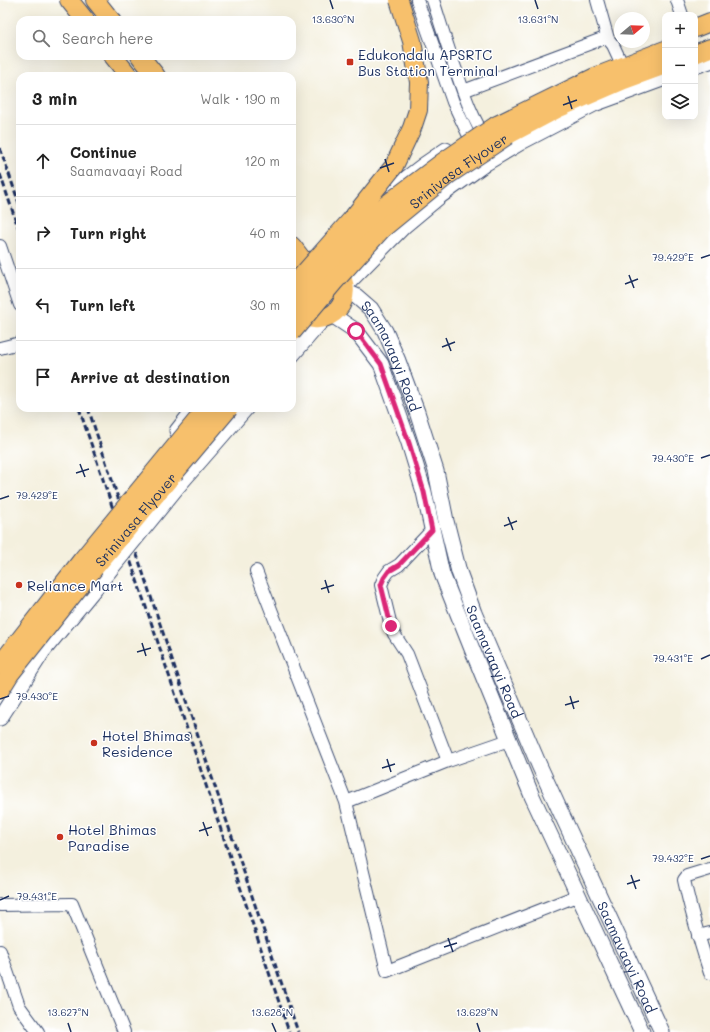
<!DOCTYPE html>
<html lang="en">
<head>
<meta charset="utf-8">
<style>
  :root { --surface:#fff; --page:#f2f2f2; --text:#222; --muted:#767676; --line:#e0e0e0 }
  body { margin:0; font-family:Mali,sans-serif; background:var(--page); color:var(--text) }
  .controls { position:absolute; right:12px; top:12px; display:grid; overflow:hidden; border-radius:8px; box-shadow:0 4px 16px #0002 }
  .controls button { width:36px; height:36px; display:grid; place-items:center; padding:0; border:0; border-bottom:1px solid var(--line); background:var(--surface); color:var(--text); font:20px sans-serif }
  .compass { position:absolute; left:614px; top:12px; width:36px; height:36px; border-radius:50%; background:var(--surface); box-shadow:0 4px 16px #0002; rotate:71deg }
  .stop { position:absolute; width:12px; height:12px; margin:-9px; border:3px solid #db2777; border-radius:50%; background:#fff }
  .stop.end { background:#db2777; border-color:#fff; box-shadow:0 1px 4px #0008 }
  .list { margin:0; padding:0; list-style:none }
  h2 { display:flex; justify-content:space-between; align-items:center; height:52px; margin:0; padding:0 16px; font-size:17px }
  h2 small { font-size:13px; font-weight:400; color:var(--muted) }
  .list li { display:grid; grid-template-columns:26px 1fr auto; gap:12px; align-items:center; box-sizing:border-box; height:72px; padding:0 16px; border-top:1px solid var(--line) }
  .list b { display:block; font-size:15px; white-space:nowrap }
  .list p { margin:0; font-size:13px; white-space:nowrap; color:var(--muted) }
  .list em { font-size:13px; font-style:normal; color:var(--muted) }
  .icon { flex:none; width:22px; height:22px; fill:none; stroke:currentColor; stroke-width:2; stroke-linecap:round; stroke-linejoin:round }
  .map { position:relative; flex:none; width:710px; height:1032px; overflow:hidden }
  .search { position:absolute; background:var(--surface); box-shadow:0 4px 16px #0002; left:16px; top:16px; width:280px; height:44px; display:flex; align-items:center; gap:10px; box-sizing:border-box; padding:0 14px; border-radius:12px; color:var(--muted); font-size:15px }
  .panel { position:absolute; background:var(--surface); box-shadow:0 4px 16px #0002; left:16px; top:72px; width:280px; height:340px; border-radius:12px }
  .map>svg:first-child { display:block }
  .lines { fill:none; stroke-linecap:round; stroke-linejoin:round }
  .minor-casing { stroke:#3c4c71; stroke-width:14 }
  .tertiary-casing { stroke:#3c4c71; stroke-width:17 }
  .primary-casing { stroke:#3c4c71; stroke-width:20 }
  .minor { stroke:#fff; stroke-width:12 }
  .tertiary { stroke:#fff; stroke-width:15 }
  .primary { stroke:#f7c06c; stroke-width:18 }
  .rail { stroke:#1b2f5e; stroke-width:3; stroke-dasharray:6 3; stroke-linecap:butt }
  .tertiary-bridge-casing { stroke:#3c4c71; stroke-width:17; stroke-linecap:butt }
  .primary-bridge-casing { stroke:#3c4c71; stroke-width:20; stroke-linecap:butt }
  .tertiary-bridge { stroke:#fff; stroke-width:15 }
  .primary-bridge { stroke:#f7c06c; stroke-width:18 }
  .route { stroke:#db2777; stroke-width:5 }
  .ticks { fill:none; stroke:#1b2f5e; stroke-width:1.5 }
  .poi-dot { fill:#c8321e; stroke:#fff; stroke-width:1.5 }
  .labels { text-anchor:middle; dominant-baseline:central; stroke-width:3; stroke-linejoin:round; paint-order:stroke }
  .poi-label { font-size:14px; fill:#1b2f5e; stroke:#fff; text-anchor:start }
  .street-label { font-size:14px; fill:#1b2f5e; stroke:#fff }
  .ticks-label { font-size:10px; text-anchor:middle; fill:#1b2f5e; stroke:#fff; stroke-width:3; stroke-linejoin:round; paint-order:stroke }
</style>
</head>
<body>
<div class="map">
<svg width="710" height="1032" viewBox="0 0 710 1032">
  <rect width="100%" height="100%" fill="#fff"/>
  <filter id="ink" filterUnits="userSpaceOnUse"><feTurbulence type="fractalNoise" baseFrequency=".025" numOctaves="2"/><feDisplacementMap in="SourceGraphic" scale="8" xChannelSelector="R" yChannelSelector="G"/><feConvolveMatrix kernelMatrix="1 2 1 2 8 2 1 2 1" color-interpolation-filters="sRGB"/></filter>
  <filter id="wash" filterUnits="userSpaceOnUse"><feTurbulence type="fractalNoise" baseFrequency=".012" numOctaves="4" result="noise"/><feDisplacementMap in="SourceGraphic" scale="16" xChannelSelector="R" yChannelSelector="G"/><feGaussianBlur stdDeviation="0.9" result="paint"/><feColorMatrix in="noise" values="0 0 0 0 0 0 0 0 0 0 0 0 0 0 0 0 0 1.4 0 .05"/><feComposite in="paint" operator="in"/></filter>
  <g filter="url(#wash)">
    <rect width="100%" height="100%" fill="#f4f0de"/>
  </g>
  <g filter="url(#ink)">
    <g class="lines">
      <defs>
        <path id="minor" d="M 417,0 L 453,102 L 469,136 L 476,147
          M 433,0 C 441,25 448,49 457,73 C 465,97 473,120 487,140
          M 597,0 L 608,39
          M 677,0 L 682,15
          M 463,91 L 602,39 L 608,39 L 613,45 L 620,60
          M 0,246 L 20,305
          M 0,348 L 20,343
          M 432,530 L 399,565 L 389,571 L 384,578 L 381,585 L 391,626 L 394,634 L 407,654 L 448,761
          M 256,571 L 346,802 L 387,971 L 579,895
          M 346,802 L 448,761 L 509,740
          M 710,869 L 687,876 L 684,880 C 691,912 700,942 710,973
          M 0,905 L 72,904 L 124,1032
          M 698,936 L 710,933
          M 0,951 L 19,1006 L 38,1032"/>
        <g id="tertiary">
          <path d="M 695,66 L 710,61"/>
          <path d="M 394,188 L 424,165 L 446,150"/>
          <path d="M 345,286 L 404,226 L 440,196 L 486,163 L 523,141 L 594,104 L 665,78"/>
          <path id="s1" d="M 345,291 L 356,296 L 371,309 L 385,331 L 398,361 L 417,412 L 436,471 L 446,521 L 459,572 L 474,613 L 539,765 L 662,1032"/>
          <path d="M 332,315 L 356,331 L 381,364 L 409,443 L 424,492 L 442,574 L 472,649 L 532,796 L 642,1032"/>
          <path d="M 292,355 L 323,319"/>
          <path d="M 177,431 L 195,408"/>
          <path d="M 178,486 L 246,408"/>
          <path d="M 0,718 L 43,651 L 109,571"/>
        </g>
        <path id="primary" d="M 69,0 L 85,20
          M 95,0 L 111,20
          M 695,28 L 710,22
          M 695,54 L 710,48
          M 113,56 L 129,76
          M 140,56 L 156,76
          M 497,125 L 595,77 L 665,50
          M 508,135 L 557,109 L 624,80 L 665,65
          M 292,246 L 305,263
          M 292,272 C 295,269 298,266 301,264 C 307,261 313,260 319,261 C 354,266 353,316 318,319 C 309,320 299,316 294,309"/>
      </defs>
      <!-- minor casing -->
      <use href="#minor" class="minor-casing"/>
      <!-- tertiary casing -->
      <use href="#tertiary" class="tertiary-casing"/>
      <!-- primary casing -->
      <use href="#primary" class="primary-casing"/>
      <!-- minor -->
      <use href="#minor" class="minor"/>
      <!-- tertiary -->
      <use href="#tertiary" class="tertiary"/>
      <!-- primary -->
      <use href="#primary" class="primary"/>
      <!-- rail -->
      <path class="rail" d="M 0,148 L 20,206
        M 0,174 L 20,233
        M 79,408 L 289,1032
        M 88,408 L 157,615 L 298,1032"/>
      <defs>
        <path id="tertiary-bridge" d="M 109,571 L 178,486"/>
        <g id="primary-bridge">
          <path d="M 292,287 L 351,220 L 394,166 L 412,128 L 418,110 L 419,82 L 412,41 L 399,0"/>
          <path d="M 292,307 L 340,250 L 374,214 L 443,162 L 497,125"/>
          <path id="s2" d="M 292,332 L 334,282 L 382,229 L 448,175 L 508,135"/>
          <path d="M 0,665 L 82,560 L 207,408"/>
          <path id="s3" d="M 0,690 L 10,674 L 91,572 L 229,408"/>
        </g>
      </defs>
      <!-- tertiary-bridge casing -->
      <use href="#tertiary-bridge" class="tertiary-bridge-casing"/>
      <!-- primary-bridge casing -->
      <use href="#primary-bridge" class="primary-bridge-casing"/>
      <!-- tertiary-bridge -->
      <use href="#tertiary-bridge" class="tertiary-bridge"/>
      <!-- primary-bridge -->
      <use href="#primary-bridge" class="primary-bridge"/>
    </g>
  </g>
  <g class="lines" filter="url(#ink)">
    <!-- route -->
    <path class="route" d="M 356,331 L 381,364 L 409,443 L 424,492 L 432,530 L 399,565 L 389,571 L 384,578 L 381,585 L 391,626"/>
  </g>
  <!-- ticks -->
  <path class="ticks" d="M 330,0 L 333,9M 535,0 L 538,9M 568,96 L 572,109M 563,105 L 577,100M 385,159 L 389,172M 380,168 L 394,163M 701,258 L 710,255M 629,275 L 634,288M 625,284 L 638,279M 446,338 L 451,351M 442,347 L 455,342M 701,458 L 710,455M 80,464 L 85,477M 76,473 L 89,469M 0,499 L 9,496M 508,517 L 513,530M 504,526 L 517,521M 325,580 L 329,593M 321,589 L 334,585M 142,643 L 146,656M 137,652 L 151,648M 701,659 L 710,655M 570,696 L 574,709M 0,699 L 9,696M 565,705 L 579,701M 387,759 L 391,772M 382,768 L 395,764M 203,822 L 208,836M 199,831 L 212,827M 701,859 L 710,856M 631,875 L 636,889M 627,884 L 640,880M 0,900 L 9,896M 448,938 L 453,952M 444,947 L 457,943M 68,1023 L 71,1032M 272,1023 L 276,1032M 477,1023 L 480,1032"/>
  <!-- markers -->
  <g class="poi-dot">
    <rect x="346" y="58" width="8" height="8" rx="2"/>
    <circle cx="19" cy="585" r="4"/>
    <circle cx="94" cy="743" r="4"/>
    <circle cx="60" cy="837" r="4"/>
  </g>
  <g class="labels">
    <!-- poi labels -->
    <g class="poi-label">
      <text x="358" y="54">Edukondalu APSRTC<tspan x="358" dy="16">Bus Station Terminal</tspan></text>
      <text x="27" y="585">Reliance Mart</text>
      <text x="102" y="735">Hotel Bhimas<tspan x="102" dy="16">Residence</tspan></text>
      <text x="68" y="829">Hotel Bhimas<tspan x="68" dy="16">Paradise</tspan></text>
    </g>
    <!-- street labels -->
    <g class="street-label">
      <text stroke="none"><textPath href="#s2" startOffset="233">Srinivasa Flyover</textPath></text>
      <text stroke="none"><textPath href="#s1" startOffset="83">Saamavaayi Road</textPath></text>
      <text stroke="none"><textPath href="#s3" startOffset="218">Srinivasa Flyover</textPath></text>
      <text stroke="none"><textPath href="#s1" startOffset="407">Saamavaayi Road</textPath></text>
      <text stroke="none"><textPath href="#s1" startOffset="731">Saamavaayi Road</textPath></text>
    </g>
  </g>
  <g class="ticks-label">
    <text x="333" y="23">13.630°N</text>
    <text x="538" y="23">13.631°N</text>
    <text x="673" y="261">79.429°E</text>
    <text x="673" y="462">79.430°E</text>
    <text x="37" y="499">79.429°E</text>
    <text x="673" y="662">79.431°E</text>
    <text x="37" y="700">79.430°E</text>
    <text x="673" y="862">79.432°E</text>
    <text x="37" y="900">79.431°E</text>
    <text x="68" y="1016">13.627°N</text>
    <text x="272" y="1016">13.628°N</text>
    <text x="477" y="1016">13.629°N</text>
  </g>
</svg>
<div class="controls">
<button>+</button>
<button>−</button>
<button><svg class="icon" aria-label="layers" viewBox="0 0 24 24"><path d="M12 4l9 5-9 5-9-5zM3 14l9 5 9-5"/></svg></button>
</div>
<svg class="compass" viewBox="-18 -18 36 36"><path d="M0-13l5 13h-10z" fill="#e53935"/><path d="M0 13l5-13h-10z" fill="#767676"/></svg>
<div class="stop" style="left:356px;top:331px"></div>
<div class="stop end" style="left:391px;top:626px"></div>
<div class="search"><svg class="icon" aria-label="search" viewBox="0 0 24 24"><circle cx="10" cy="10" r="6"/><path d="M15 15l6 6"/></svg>Search here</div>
<section class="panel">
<h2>3 min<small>Walk · 190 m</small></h2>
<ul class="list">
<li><svg class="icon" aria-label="ahead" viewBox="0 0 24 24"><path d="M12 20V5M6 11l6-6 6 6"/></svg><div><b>Continue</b><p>Saamavaayi Road</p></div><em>120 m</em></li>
<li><svg class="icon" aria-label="right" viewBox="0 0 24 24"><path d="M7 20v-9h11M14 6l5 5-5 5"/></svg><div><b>Turn right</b></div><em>40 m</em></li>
<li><svg class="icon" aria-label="left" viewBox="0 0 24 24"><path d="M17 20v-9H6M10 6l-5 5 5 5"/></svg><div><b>Turn left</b></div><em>30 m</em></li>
<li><svg class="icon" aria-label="arrive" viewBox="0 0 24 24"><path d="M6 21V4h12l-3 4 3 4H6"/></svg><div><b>Arrive at destination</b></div></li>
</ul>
</section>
</div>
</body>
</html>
